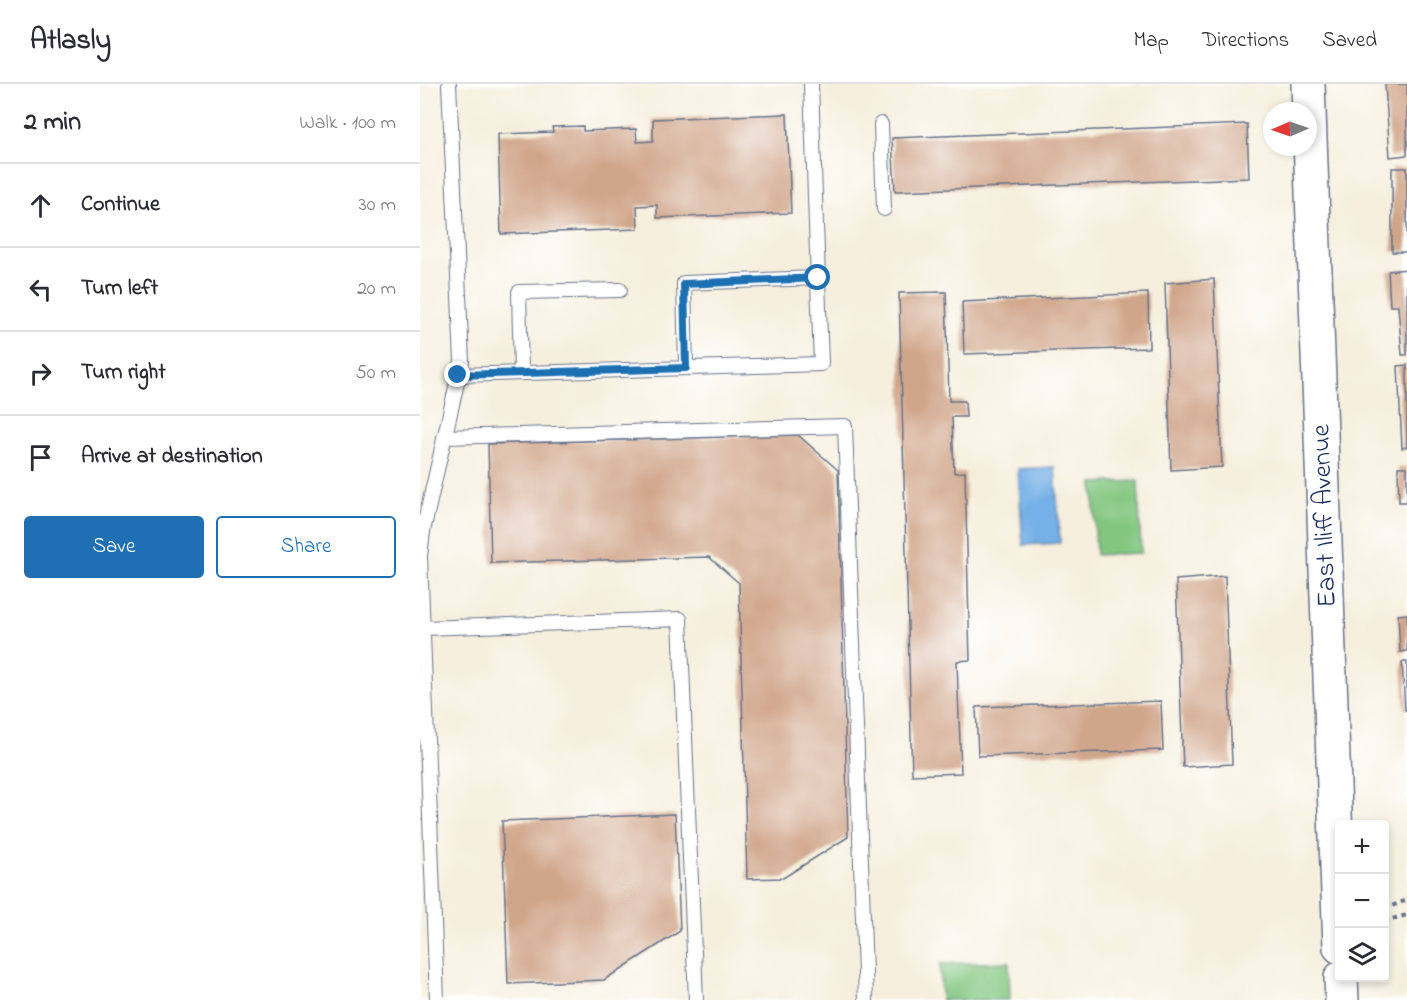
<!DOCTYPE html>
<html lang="en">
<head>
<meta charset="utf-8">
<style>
  :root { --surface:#fff; --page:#f7f7f7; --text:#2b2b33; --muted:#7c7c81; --line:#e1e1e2; --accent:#1f6fb2 }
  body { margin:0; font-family:"Indie Flower",sans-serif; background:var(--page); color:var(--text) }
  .controls { position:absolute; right:18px; bottom:18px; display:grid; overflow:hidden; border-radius:6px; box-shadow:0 3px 9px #0003 }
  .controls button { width:54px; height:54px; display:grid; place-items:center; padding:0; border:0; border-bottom:2px solid var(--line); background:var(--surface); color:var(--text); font:30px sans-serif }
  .compass { position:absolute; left:843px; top:18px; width:54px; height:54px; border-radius:50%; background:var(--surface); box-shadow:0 3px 9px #0003; rotate:268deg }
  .stop { position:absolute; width:18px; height:18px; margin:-14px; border:4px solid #1f6fb2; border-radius:50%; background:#fff }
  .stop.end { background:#1f6fb2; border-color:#fff; box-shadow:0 2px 6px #0008 }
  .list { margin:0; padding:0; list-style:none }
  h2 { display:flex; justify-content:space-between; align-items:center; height:78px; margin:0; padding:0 24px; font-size:26px }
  h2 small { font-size:20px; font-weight:400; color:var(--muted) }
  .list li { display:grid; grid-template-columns:39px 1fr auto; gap:18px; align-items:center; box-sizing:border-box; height:84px; padding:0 24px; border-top:2px solid var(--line) }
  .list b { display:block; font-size:22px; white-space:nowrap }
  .list em { font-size:20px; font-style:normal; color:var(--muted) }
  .actions { display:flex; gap:12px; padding:18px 24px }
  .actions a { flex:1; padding:14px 0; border:2px solid var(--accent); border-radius:6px; text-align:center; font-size:21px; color:var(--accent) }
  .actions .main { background:var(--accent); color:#fff }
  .icon { flex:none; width:33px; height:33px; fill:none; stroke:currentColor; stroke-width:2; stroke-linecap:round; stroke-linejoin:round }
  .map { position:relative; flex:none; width:987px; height:916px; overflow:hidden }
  header { display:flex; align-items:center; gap:36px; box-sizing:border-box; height:84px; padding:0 30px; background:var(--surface); border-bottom:2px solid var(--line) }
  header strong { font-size:28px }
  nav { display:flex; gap:33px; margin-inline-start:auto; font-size:21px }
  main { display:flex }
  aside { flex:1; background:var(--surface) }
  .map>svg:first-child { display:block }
  .green { fill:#82c67f; stroke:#4e7a6e; stroke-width:1.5 }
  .water { fill:#74b0e6; stroke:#4870a2; stroke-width:1.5 }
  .building { fill:#d0a68a }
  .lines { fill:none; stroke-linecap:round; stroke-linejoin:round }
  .lane-casing { stroke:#68728a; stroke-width:16 }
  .secondary-casing { stroke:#68728a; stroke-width:36 }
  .path { stroke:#68728a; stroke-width:4; stroke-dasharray:4.5 4.5; stroke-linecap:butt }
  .lane { stroke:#fff; stroke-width:14 }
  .secondary { stroke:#fff; stroke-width:33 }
  .route { stroke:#1f6fb2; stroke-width:8 }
  .labels { text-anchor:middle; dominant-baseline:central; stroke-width:4.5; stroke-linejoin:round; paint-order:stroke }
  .street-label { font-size:27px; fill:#1b2f5e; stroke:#fff }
</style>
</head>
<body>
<header>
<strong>Atlasly</strong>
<nav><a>Map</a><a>Directions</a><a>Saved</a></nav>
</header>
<main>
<aside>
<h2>2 min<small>Walk · 100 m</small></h2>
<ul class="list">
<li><svg class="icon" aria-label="ahead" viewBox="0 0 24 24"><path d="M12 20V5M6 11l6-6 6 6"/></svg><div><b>Continue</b></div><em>30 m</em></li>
<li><svg class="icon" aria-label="left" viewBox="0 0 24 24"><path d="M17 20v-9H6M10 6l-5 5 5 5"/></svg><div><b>Turn left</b></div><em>20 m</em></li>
<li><svg class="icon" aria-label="right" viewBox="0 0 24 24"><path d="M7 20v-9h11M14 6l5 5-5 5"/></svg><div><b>Turn right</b></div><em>50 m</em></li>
<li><svg class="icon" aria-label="arrive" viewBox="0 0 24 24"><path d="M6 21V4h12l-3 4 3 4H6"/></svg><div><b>Arrive at destination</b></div></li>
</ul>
<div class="actions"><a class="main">Save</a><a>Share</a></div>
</aside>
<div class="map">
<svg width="987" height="916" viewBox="0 0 987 916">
  <rect width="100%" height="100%" fill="#fff"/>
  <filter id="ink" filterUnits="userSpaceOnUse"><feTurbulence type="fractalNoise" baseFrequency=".0167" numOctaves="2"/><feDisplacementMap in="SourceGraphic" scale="12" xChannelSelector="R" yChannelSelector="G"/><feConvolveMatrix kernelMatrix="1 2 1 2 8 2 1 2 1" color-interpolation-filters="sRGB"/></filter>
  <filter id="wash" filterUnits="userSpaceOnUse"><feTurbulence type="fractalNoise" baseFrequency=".008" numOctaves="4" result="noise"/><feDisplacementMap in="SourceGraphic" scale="24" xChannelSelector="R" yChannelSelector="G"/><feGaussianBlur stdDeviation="1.35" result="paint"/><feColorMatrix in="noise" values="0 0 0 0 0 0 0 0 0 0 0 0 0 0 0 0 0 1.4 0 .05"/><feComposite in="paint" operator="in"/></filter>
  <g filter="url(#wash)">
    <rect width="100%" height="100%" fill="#f6efdd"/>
    <!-- green -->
    <path class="green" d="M 718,397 L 721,469 L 676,471 L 673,399 Z
      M 589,878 L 590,916 L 521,916 L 520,880 Z"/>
    <!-- water -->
    <path class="water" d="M 635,383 L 640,459 L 603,461 L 598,385 Z"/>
    <g id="blocks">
      <!-- building -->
      <path class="building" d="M 965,0 L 987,0 L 987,71 L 970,73 Z
        M 367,30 L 371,129 L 237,134 L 237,121 L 217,122 L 218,145 L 81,150 L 78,50 L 133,48 L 132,43 L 163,42 L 163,47 L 216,45 L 217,58 L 233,57 L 233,35 Z
        M 827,40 L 829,94 L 475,107 L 472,54 Z
        M 972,84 L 987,84 L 987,168 L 972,168 Z
        M 987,185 L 987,271 L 982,271 L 978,222 L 970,222 L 968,187 Z
        M 794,195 L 802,383 L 751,386 L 745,199 Z
        M 526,208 L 529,317 L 545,317 L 546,333 L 532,333 L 534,389 L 545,388 L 550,576 L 537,577 L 541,689 L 492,691 L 479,209 Z
        M 728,209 L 729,264 L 544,270 L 542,218 Z
        M 987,281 L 987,363 L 982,364 L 978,282 Z
        M 378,351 L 418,386 L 428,753 L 363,794 L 327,795 L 319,499 L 289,473 L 71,479 L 68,360 Z
        M 978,383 L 987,383 L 987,418 L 979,418 Z
        M 805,492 L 812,680 L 763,683 L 756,496 Z
        M 987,530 L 987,567 L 980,568 L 978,531 Z
        M 982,578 L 987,578 L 987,626 L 985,626 Z
        M 741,617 L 743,666 L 558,672 L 556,623 Z
        M 255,730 L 260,847 L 184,896 L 88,900 L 82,737 Z"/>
    </g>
  </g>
  <g filter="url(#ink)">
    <use href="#blocks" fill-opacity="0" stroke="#68728a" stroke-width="1.5"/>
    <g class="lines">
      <defs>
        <path id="lane" d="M 461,40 L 464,125
          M 266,284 L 264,199 L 398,194
          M 101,289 L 99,208 L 200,206
          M 38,291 L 401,280 L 391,0
          M 24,353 L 425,342 L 446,916
          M 3,544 L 260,535 L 276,916
          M 17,916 L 0,472 L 3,447 L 42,277 L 29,0"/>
        <path id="secondary" d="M 888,0 L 920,863
          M 921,894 L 922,916"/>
      </defs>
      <!-- lane casing -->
      <use href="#lane" class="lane-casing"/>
      <!-- secondary casing -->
      <use href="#secondary" class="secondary-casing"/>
      <!-- path -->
      <path class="path" d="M 964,825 L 987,816
        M 964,837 L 987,831"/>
      <!-- lane -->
      <use href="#lane" class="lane"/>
      <!-- secondary -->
      <use href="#secondary" class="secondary"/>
    </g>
  </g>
  <g class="lines" filter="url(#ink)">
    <!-- route -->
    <path class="route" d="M 38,291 L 266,284 L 264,200 L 398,194"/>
  </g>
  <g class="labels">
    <!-- street labels -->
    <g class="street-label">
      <text transform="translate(905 432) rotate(-92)">East Iliff Avenue</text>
    </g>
  </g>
</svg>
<div class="controls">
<button>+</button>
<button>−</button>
<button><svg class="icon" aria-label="layers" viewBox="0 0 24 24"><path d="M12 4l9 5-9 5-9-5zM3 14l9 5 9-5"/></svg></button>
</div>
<svg class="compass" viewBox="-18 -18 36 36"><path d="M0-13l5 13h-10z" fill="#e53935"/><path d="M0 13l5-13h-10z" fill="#7c7c81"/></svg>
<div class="stop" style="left:398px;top:194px"></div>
<div class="stop end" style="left:38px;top:291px"></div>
</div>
</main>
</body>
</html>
